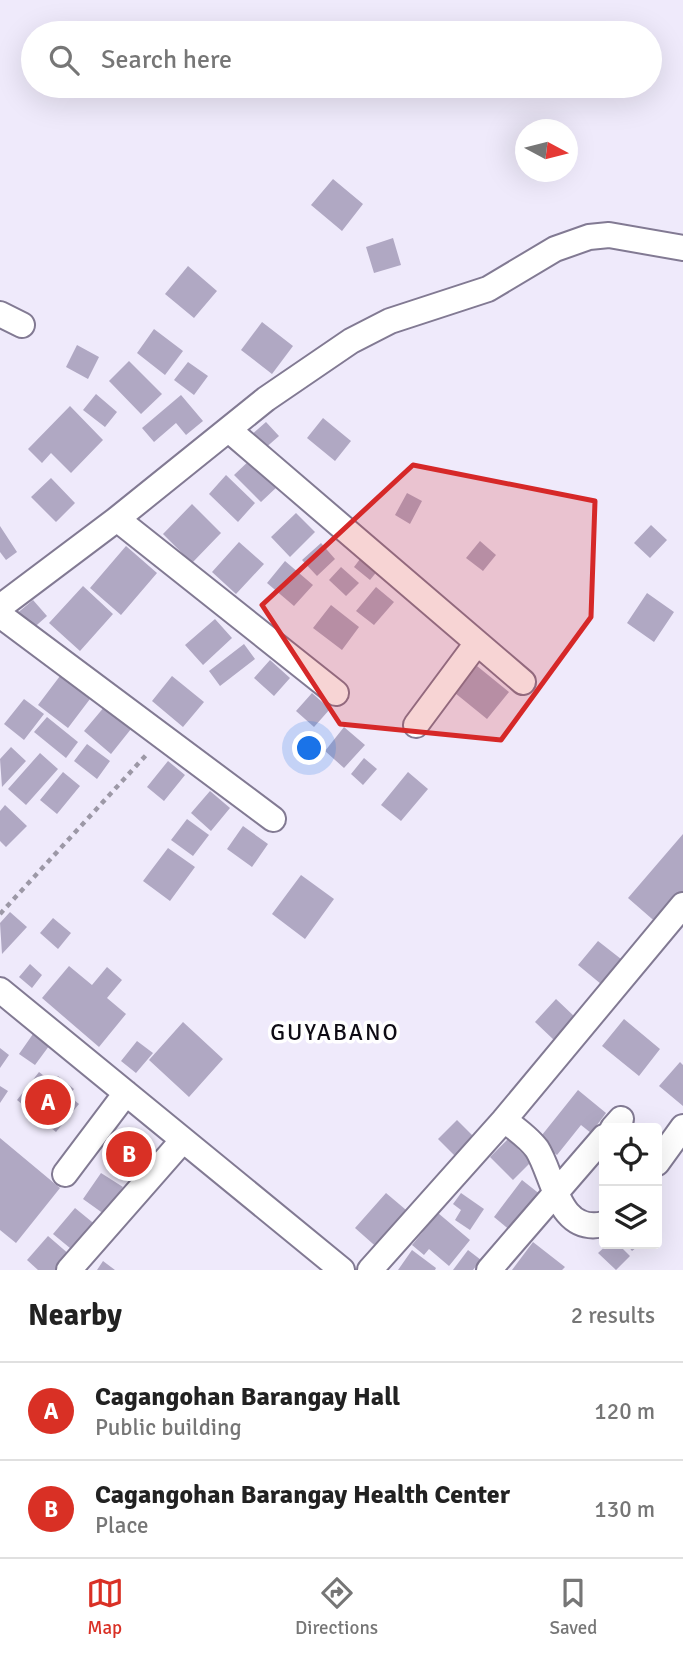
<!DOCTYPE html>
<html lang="en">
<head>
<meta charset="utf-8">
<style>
  :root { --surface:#fff; --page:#f6f6f6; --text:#222; --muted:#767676; --line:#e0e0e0; --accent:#d93025 }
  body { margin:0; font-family:Signika,sans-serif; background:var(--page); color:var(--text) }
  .controls { position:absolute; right:21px; bottom:21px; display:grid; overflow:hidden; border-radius:7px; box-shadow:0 7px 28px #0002 }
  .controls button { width:63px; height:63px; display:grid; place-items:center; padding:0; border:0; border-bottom:2px solid var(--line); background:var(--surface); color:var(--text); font:35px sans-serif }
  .compass { position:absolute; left:515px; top:119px; width:63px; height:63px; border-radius:50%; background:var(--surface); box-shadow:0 7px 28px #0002; rotate:97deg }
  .you { position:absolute; left:310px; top:749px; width:24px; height:24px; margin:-18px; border:5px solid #fff; border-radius:50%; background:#1a73e8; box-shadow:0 0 0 10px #1a73e833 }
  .badge { display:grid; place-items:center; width:46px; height:46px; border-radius:50%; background:var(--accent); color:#fff; font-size:23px; font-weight:700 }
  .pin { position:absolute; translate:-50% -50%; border:4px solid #fff; box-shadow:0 2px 7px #0006 }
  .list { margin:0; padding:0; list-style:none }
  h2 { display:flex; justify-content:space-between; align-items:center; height:91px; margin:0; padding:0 28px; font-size:30px }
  h2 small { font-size:23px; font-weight:400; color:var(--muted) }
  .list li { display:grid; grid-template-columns:46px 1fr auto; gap:21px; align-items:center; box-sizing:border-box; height:98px; padding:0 28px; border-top:2px solid var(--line) }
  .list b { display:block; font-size:26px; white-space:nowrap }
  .list p { margin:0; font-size:23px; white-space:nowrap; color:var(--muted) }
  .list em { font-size:23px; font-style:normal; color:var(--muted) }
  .icon { flex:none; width:38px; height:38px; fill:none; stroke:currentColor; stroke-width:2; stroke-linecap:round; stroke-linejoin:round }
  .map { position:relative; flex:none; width:683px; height:1270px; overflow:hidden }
  .search { position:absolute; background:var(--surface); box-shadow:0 7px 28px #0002; left:21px; right:21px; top:21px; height:77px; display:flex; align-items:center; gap:18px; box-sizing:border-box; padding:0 24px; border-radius:38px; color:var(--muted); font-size:26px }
  .sheet { height:287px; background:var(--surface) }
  nav { display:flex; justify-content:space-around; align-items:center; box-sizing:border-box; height:98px; border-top:2px solid var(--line); background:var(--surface); font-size:19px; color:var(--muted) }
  nav a { display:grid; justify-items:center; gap:4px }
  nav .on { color:var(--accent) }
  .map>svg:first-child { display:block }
  .building { fill:#b0a8c3 }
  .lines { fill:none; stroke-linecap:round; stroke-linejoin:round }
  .minor-casing { stroke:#827a93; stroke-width:28 }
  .path { stroke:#9c98a6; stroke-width:4.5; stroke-dasharray:5 5; stroke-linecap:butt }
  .minor { stroke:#fff; stroke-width:24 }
  .marked { fill:#d62828; fill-opacity:0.2; stroke:#d62828; stroke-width:5; stroke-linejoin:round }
  .labels { text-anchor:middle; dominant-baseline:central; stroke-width:7; stroke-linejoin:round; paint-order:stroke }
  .neighbourhood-label { font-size:23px; letter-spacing:2px; fill:#0e0b14; stroke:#fff }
</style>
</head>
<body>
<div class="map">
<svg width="683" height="1270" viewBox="0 0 683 1270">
  <rect width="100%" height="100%" fill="#efeafb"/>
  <!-- building -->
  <path class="building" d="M 333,179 L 363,204 L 342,231 L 311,205 Z
    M 393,238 L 401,265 L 374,273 L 366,247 Z
    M 188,266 L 217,291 L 194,318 L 165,294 Z
    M 262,322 L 293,346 L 272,374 L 241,350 Z
    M 154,329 L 183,351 L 165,375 L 137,353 Z
    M 77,345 L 99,357 L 88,379 L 66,367 Z
    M 129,361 L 162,394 L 141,414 L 109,381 Z
    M 188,362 L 208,376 L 194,395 L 174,380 Z
    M 96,394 L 117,412 L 105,427 L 83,410 Z
    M 181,395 L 203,421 L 186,435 L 176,423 L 154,442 L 142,428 Z
    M 70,406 L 103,440 L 71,473 L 51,453 L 42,463 L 28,449 Z
    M 323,418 L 351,441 L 335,461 L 307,438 Z
    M 266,422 L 279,436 L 263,450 L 250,436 Z
    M 252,458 L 279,485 L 261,502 L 234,475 Z
    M 226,475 L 255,503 L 238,522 L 209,494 Z
    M 51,478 L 75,503 L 56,522 L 31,497 Z
    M 407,493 L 422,501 L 410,524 L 395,515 Z
    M 192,504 L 221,533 L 192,563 L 163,534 Z
    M 296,513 L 315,532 L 290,557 L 271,537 Z
    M 651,525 L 667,540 L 650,558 L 634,543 Z
    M 0,526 L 17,552 L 6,560 L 0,552 Z
    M 480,541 L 496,555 L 483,571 L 466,558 Z
    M 239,542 L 264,564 L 236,594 L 212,572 Z
    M 321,543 L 335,559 L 317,576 L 302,560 Z
    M 126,546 L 157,573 L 121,615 L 90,588 Z
    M 363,555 L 379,569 L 370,580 L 354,567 Z
    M 285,561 L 313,585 L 294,606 L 267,583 Z
    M 341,567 L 359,583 L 346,596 L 329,580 Z
    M 83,586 L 113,614 L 80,651 L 49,623 Z
    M 376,587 L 394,602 L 374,625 L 356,611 Z
    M 647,593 L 674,612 L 654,642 L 627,623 Z
    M 33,600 L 47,616 L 29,632 L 15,615 Z
    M 331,605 L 359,627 L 342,650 L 313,628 Z
    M 215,619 L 232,638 L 203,665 L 185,645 Z
    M 244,644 L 255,659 L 220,686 L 209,671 Z
    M 270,660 L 290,678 L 274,696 L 254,678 Z
    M 477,666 L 509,692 L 487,719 L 455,693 Z
    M 63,672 L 93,695 L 68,728 L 38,705 Z
    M 172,676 L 204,702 L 183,727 L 152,701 Z
    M 312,693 L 330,709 L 314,727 L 296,711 Z
    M 24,699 L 44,714 L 24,740 L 4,724 Z
    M 105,706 L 131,729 L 111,754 L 84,731 Z
    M 47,717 L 78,742 L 66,758 L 34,732 Z
    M 344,727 L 365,745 L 344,768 L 325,751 Z
    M 87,744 L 110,761 L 97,779 L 74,761 Z
    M 11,747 L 26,761 L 2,787 L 0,759 Z
    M 40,753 L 58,769 L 26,805 L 8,789 Z
    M 364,758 L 377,769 L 363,785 L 351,774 Z
    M 168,761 L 185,775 L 164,801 L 147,787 Z
    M 63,772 L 80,786 L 57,814 L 40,800 Z
    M 408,772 L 428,789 L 401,821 L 381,805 Z
    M 210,791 L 230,808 L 211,831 L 191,813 Z
    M 5,805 L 27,826 L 6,847 L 0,841 L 0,811 Z
    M 187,819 L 209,835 L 193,856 L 171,840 Z
    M 243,826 L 268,844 L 252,867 L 227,849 Z
    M 683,834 L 683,896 L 659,925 L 628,898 Z
    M 168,848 L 195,867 L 170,901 L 143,881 Z
    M 301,875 L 334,899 L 305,939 L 272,914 Z
    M 10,912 L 27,927 L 2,954 L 0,923 Z
    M 53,918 L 71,933 L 58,949 L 40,933 Z
    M 598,941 L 621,959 L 601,984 L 578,965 Z
    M 30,964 L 42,975 L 32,988 L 19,977 Z
    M 69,966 L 92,985 L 107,967 L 122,980 L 107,998 L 126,1014 L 99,1047 L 42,998 Z
    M 556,999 L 576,1018 L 555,1041 L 535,1022 Z
    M 624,1019 L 660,1049 L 639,1076 L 602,1046 Z
    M 183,1022 L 223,1059 L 189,1097 L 149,1060 Z
    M 33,1034 L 49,1046 L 35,1065 L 19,1054 Z
    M 137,1041 L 153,1053 L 136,1073 L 121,1061 Z
    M 0,1048 L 9,1055 L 0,1068 Z
    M 680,1062 L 683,1065 L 683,1106 L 659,1086 Z
    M 39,1072 L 52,1082 L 58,1076 L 74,1089 L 69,1096 L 79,1104 L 56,1132 L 17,1100 Z
    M 0,1086 L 8,1091 L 0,1103 Z
    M 578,1090 L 606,1113 L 591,1133 L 581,1125 L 557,1155 L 538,1140 Z
    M 457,1120 L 476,1139 L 457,1158 L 438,1139 Z
    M 130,1132 L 151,1153 L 129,1176 L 107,1155 Z
    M 0,1138 L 60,1188 L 16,1243 L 0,1230 Z
    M 508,1139 L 531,1162 L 513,1180 L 490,1157 Z
    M 101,1173 L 123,1187 L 104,1214 L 83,1199 Z
    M 522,1180 L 541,1195 L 512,1232 L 494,1217 Z
    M 386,1193 L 412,1215 L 381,1251 L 355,1228 Z
    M 461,1193 L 484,1209 L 470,1230 L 455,1220 L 461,1210 L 453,1204 Z
    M 75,1208 L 97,1226 L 76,1253 L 53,1234 Z
    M 438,1213 L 470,1240 L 449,1266 L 429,1249 L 424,1255 L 412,1245 Z
    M 48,1236 L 70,1255 L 56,1270 L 38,1270 L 27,1260 Z
    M 533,1242 L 565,1267 L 562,1270 L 512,1270 Z
    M 608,1244 L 618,1244 L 630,1256 L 616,1270 L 598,1253 Z
    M 626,1244 L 641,1244 L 632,1251 Z
    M 412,1250 L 436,1268 L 435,1270 L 398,1270 Z
    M 468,1250 L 481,1260 L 473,1270 L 453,1270 Z
    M 103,1261 L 115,1270 L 97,1270 Z"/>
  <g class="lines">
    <defs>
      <path id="minor" d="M 0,314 L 22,325
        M 229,430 L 523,682
        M 117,519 L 336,693
        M 0,607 L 117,519 L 266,399 L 351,341 L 390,321 L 488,289 L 555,249 L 589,237 L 609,235 L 683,248
        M 0,615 L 273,819
        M 416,725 L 477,643
        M 0,990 L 342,1270
        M 504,1120 L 683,905
        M 613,1128 L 621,1119
        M 657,1163 L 683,1127
        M 65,1174 L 126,1093
        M 69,1270 L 183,1140
        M 370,1270 L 504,1120 C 515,1128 528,1137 537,1149 C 554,1176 558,1235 604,1224
        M 489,1270 L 604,1137"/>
    </defs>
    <!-- minor casing -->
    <use href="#minor" class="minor-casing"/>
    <!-- path -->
    <path class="path" d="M 0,914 L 148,753"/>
    <!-- minor -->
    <use href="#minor" class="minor"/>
  </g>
  <!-- marked area -->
  <path class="marked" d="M 413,465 L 595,501 L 591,617 L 501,740 L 340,724 L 262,605 Z"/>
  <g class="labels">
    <!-- neighbourhood labels -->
    <g class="neighbourhood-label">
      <text x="335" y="1032">GUYABANO</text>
    </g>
  </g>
</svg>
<div class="controls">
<button><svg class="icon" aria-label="locate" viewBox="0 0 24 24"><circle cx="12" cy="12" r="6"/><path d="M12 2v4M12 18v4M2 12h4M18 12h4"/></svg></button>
<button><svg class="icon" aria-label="layers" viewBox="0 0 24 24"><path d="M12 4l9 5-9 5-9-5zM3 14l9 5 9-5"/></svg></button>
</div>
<svg class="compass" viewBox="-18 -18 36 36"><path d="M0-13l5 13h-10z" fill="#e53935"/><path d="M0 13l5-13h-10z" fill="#767676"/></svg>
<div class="you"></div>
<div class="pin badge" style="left:48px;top:1102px">A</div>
<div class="pin badge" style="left:129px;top:1154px">B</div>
<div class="search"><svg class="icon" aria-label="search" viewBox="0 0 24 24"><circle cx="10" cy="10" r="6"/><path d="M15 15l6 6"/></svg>Search here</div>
</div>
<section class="sheet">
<h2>Nearby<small>2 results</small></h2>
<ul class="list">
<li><span class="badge">A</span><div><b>Cagangohan Barangay Hall</b><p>Public building</p></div><em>120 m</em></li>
<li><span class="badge">B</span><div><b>Cagangohan Barangay Health Center</b><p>Place</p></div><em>130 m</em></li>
</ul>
</section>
<nav>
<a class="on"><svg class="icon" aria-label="map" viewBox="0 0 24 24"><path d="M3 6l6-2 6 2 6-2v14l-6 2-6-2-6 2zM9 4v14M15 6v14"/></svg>Map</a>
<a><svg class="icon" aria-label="directions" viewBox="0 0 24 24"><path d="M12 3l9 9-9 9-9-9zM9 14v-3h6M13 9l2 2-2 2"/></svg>Directions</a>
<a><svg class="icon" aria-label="saved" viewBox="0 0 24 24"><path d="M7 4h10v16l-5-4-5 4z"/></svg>Saved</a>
</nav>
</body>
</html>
